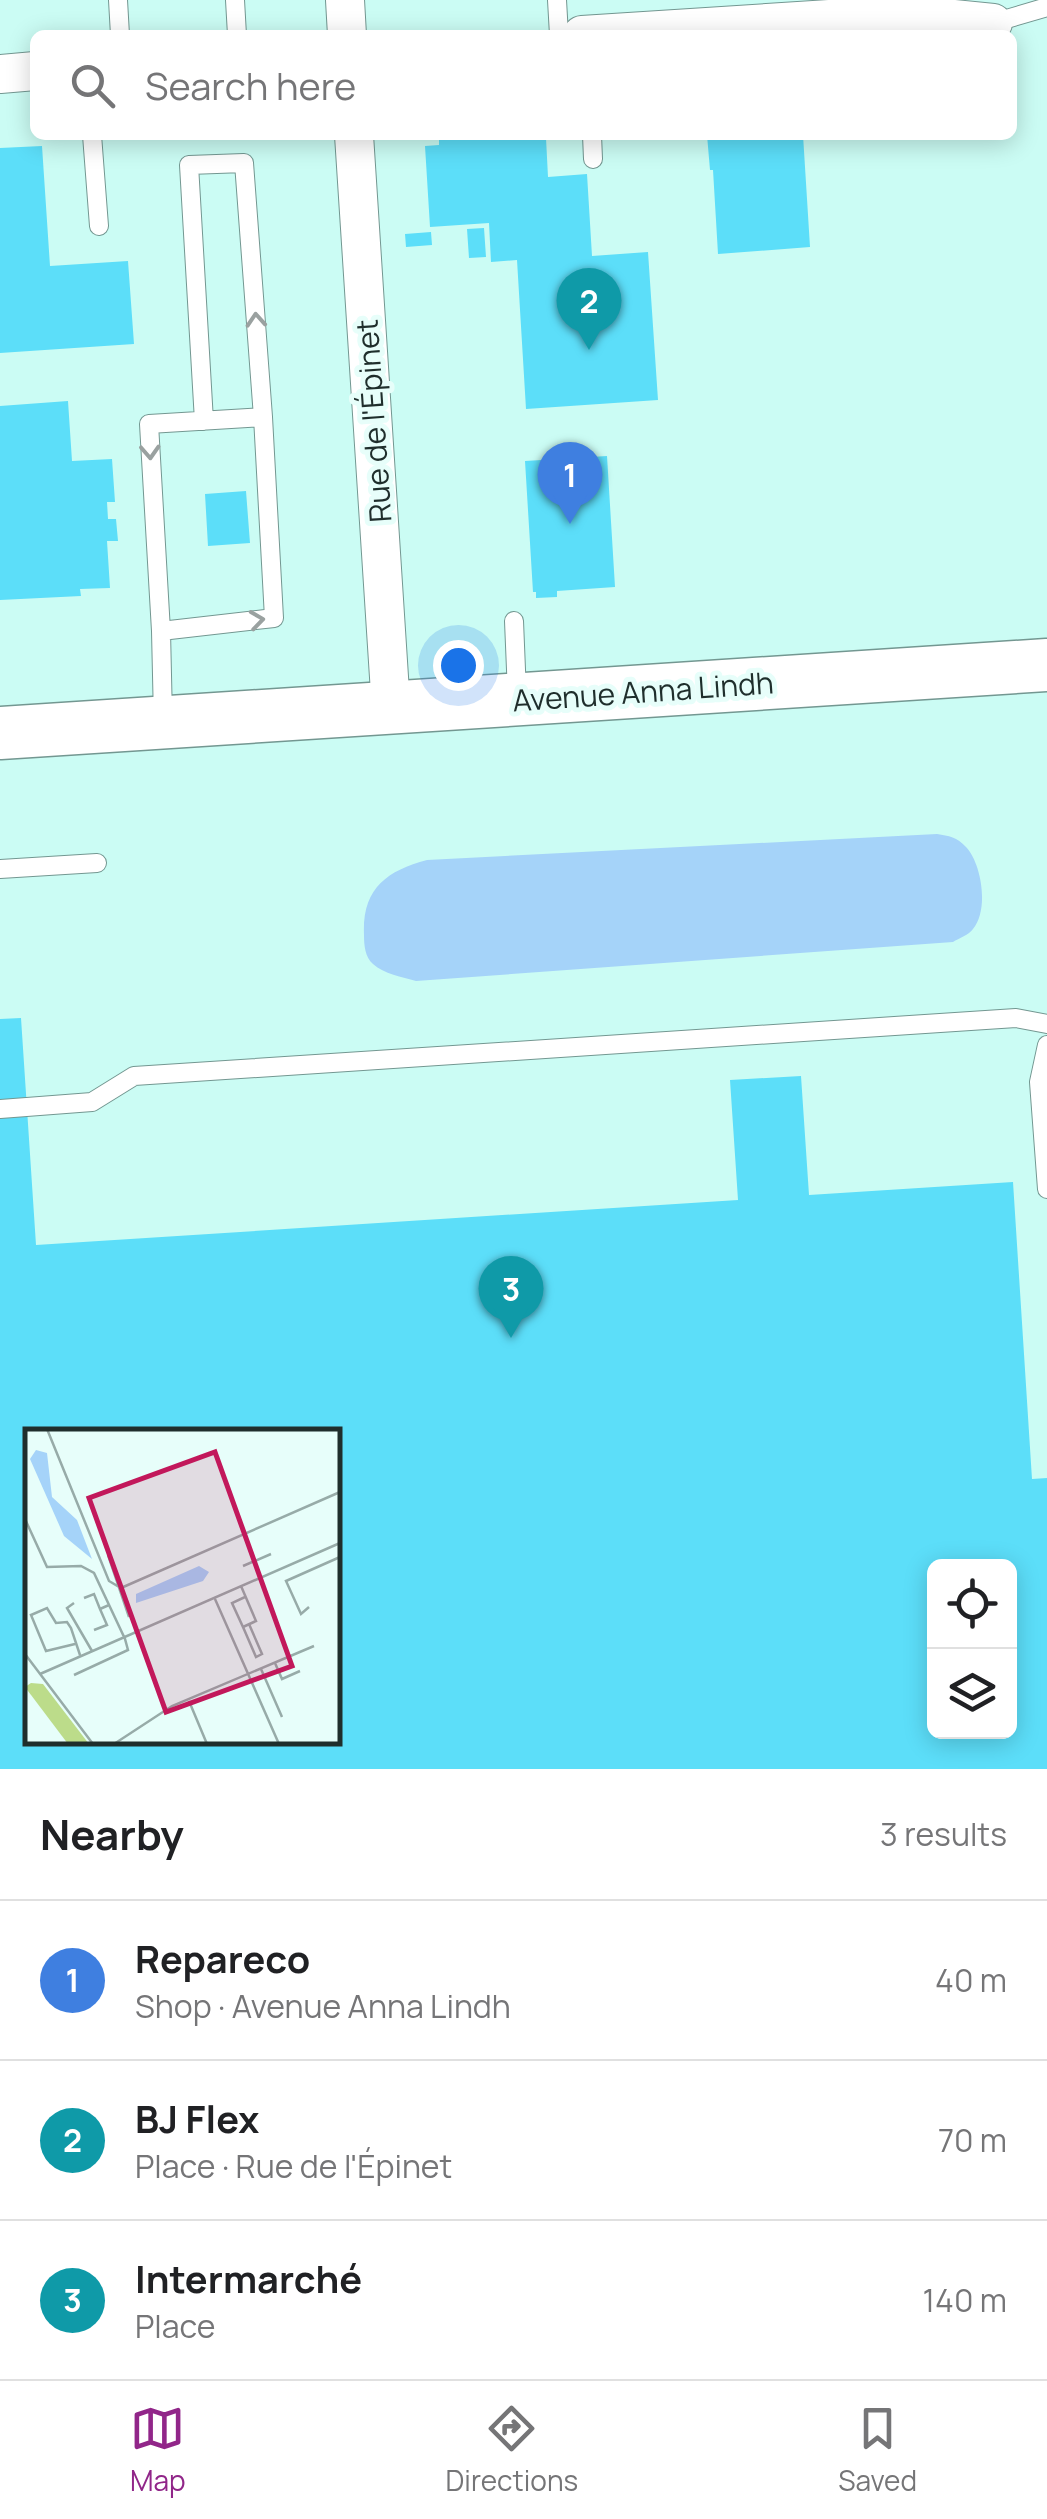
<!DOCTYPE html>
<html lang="en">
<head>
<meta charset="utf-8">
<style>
  :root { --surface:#fff; --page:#f6f6f6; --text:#202124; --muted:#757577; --line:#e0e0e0; --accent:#912689 }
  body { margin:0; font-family:Manrope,sans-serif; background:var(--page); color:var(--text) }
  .controls { position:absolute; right:30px; bottom:30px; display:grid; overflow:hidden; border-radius:15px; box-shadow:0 5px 25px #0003 }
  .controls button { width:90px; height:90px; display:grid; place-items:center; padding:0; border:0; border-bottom:2px solid var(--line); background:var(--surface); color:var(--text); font:50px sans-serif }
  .you { position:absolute; left:458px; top:665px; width:35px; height:35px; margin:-25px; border:8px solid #fff; border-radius:50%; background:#1a73e8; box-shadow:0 0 0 15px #1a73e833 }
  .badge { display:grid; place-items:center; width:65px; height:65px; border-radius:50%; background:var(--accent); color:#fff; font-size:32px; font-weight:700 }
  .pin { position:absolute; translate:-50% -82px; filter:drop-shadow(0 2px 5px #0008) }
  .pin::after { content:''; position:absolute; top:52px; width:35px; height:30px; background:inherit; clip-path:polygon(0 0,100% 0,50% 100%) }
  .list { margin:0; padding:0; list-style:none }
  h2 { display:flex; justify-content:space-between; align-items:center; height:130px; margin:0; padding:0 40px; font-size:42px }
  h2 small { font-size:32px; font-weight:400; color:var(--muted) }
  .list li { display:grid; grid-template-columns:65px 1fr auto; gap:30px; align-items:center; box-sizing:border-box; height:160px; padding:0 40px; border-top:2px solid var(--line) }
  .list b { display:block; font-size:38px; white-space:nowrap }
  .list p { margin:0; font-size:32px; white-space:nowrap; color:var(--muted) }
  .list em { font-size:32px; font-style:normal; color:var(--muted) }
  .icon { flex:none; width:55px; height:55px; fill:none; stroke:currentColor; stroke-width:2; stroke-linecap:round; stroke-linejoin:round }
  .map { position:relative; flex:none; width:1047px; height:1769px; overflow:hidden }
  .search { position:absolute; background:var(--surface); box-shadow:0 5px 25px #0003; left:30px; right:30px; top:30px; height:110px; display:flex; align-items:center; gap:25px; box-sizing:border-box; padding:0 35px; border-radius:15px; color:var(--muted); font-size:38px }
  .sheet { height:610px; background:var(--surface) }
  nav { display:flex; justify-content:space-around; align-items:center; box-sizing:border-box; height:140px; border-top:2px solid var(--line); background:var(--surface); font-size:28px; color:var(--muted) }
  nav a { display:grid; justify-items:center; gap:5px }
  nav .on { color:var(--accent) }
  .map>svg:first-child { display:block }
  .built { fill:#cbfcf4; fill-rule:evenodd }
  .water { fill:#a5d3f9 }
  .building { fill:#5cdef9; fill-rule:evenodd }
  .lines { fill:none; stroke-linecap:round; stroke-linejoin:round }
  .lane-casing { stroke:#739791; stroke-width:20 }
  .street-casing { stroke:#739791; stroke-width:40 }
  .secondary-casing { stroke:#739791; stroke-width:55 }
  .lane { stroke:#fff; stroke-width:18 }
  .street { stroke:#fff; stroke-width:38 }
  .secondary { stroke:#fff; stroke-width:52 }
  .oneway { stroke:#9aa1a0 }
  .labels { text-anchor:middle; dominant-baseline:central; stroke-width:10; stroke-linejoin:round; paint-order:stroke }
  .street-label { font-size:30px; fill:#1f2e2c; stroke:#e7fefa }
  .inset-road { fill:none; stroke:#97aba8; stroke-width:2.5 }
  .view { fill:#c2185b; fill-opacity:0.15; stroke:#c2185b; stroke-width:5 }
  .inset-edge { fill:none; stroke:#1f2e2c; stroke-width:5 }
</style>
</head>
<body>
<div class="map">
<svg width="1047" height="1769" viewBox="0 0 1047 1769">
  <rect width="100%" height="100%" fill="#e7fefa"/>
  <!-- built -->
  <path class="built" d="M 0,0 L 1047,0 L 1047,1769 L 0,1769 ZM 35,35 L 1012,35 L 1012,135 L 35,135 ZM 28,1432 L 338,1432 L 338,1742 L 28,1742 ZM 934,1566 L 1010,1566 L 1010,1732 L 934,1732 Z"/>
  <!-- water -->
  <path class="water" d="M 937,834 C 949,836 957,837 966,847 C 982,864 989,910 973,929 C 969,935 959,938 953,942 L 416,981 C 402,977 384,974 373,964 C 365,957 364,945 364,935 C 362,889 386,871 427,860 Z"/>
  <!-- building -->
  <path class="building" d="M 439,135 L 530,135 L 530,139 L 546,138 L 548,177 L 587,174 L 592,256 L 648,252 L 658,400 L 526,409 L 517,260 L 491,262 L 489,223 L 430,227 L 425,146 L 439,145 Z
    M 707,135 L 803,135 L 810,247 L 718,254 L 713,170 L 710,170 Z
    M 42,146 L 50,266 L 128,261 L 134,344 L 0,353 L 0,148 Z
    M 484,228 L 486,257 L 469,258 L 467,229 Z
    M 431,232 L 432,245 L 406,247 L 405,234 Z
    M 68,401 L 72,461 L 112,459 L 115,502 L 107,502 L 108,519 L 116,519 L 118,541 L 107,541 L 110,588 L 80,589 L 81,596 L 0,600 L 0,406 Z
    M 607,456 L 615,587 L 557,591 L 557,597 L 536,598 L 536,592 L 533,592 L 525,461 Z
    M 246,491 L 250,543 L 208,546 L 205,494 Z
    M 21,1018 L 36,1245 L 738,1200 L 730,1080 L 801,1076 L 809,1195 L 1013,1182 L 1032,1479 L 1047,1478 L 1047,1769 L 0,1769 L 0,1019 ZM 28,1432 L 338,1432 L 338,1742 L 28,1742 ZM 934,1566 L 1010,1566 L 1010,1732 L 934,1732 Z"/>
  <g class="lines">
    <defs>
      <path id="lane" d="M 118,0 L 120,35
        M 235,0 L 237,35
        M 557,0 L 559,35
        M 993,23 L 1047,7
        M 92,135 L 99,226
        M 592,135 L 593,159
        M 204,421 L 189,165 L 244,163 L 263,417
        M 514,621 L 517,694
        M 161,631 L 274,618 L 263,417 L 149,424 L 161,631 L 163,719
        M 0,869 L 97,863
        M 1047,1045 L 1039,1082 L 1047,1189
        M 0,1109 L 92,1102 L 134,1076 L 1016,1018 L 1047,1024"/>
      <path id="street" d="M 345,0 L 347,35
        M 582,35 L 906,14 L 993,23
        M 0,74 L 35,71
        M 354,135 L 391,708"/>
      <path id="secondary" d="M 0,733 L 1047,665"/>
    </defs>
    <!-- lane casing -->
    <use href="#lane" class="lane-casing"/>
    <!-- street casing -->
    <use href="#street" class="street-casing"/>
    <!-- secondary casing -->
    <use href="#secondary" class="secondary-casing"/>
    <!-- lane -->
    <use href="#lane" class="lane"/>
    <!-- street -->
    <use href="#street" class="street"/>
    <!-- secondary -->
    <use href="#secondary" class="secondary"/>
  </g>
  <!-- one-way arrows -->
  <defs><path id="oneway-chevron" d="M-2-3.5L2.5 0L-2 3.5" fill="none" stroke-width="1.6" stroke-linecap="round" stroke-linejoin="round" transform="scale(2.5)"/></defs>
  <g class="oneway">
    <use href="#oneway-chevron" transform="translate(256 320) rotate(-94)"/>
    <use href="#oneway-chevron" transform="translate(150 452) rotate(87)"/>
    <use href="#oneway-chevron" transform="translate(257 620) rotate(-8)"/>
  </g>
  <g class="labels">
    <!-- street labels -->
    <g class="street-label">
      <text transform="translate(373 421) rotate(-94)">Rue de l'Épinet</text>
      <text transform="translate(643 691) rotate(-4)">Avenue Anna Lindh</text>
    </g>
  </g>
  <!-- overview -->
  <g transform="translate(25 1429)">
    <rect width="315" height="315" fill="#e7fefa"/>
    <path d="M 6,254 L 18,255 L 64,315 L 43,315 L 0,258 Z" fill="#bcdc8a"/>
    <path d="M 11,21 L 22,24 L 27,68 L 52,91 L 67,130 L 39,107 L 5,30 ZM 174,137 L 184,143 L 178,152 L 111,174 L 111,165 Z" fill="#a5d3f9"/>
    <path class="inset-road" d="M 22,0 L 84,152 L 96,159 L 315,63M 0,90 L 22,138 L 56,137 L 69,144 L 100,210 L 103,221 L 49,246M 83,126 L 104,188M 218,137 L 246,125M 216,157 L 231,192 L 218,198 L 207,174 L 220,168M 59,169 L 69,165 L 75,180 L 84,176M 190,170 L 254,315M 49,174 L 42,179 L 67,222M 284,178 L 276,185 L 261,152 L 315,128M 218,198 L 231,228 L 237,225 L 224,195M 69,201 L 82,196 L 75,180M 50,215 L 21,222 L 6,186 L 22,179 L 31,194 L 42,193 L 46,199 L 55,226M 0,225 L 68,315M 250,234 L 257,250 L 275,242M 236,240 L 257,288M 15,245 L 315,114M 164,272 L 182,315M 89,315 L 147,277 L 289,217"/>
    <path class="view" d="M 190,23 L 267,237 L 141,283 L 64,69 Z"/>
    <rect width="315" height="315" class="inset-edge"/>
  </g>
</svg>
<div class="controls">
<button><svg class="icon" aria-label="locate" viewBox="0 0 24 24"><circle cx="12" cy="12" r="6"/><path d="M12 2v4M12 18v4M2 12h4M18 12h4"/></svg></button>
<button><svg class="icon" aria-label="layers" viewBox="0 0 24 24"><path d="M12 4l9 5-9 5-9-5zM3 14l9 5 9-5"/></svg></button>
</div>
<div class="you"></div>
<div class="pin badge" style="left:570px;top:524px;background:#3f7fe0">1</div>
<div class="pin badge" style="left:589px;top:350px;background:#0f9aa8">2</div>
<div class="pin badge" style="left:511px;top:1338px;background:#0f9aa8">3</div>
<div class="search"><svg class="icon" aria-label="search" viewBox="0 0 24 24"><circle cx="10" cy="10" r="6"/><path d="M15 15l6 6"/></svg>Search here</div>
</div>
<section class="sheet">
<h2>Nearby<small>3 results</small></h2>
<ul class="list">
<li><span class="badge" style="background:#3f7fe0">1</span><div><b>Repareco</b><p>Shop · Avenue Anna Lindh</p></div><em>40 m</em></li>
<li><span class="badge" style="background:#0f9aa8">2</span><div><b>BJ Flex</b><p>Place · Rue de l'Épinet</p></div><em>70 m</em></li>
<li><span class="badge" style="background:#0f9aa8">3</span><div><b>Intermarché</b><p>Place</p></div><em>140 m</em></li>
</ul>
</section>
<nav>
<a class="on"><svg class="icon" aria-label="map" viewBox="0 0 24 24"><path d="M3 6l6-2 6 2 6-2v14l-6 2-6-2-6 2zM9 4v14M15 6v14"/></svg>Map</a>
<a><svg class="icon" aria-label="directions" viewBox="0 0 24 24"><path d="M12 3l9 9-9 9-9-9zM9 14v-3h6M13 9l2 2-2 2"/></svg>Directions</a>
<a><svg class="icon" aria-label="saved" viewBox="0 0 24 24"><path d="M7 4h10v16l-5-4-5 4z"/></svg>Saved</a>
</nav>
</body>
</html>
